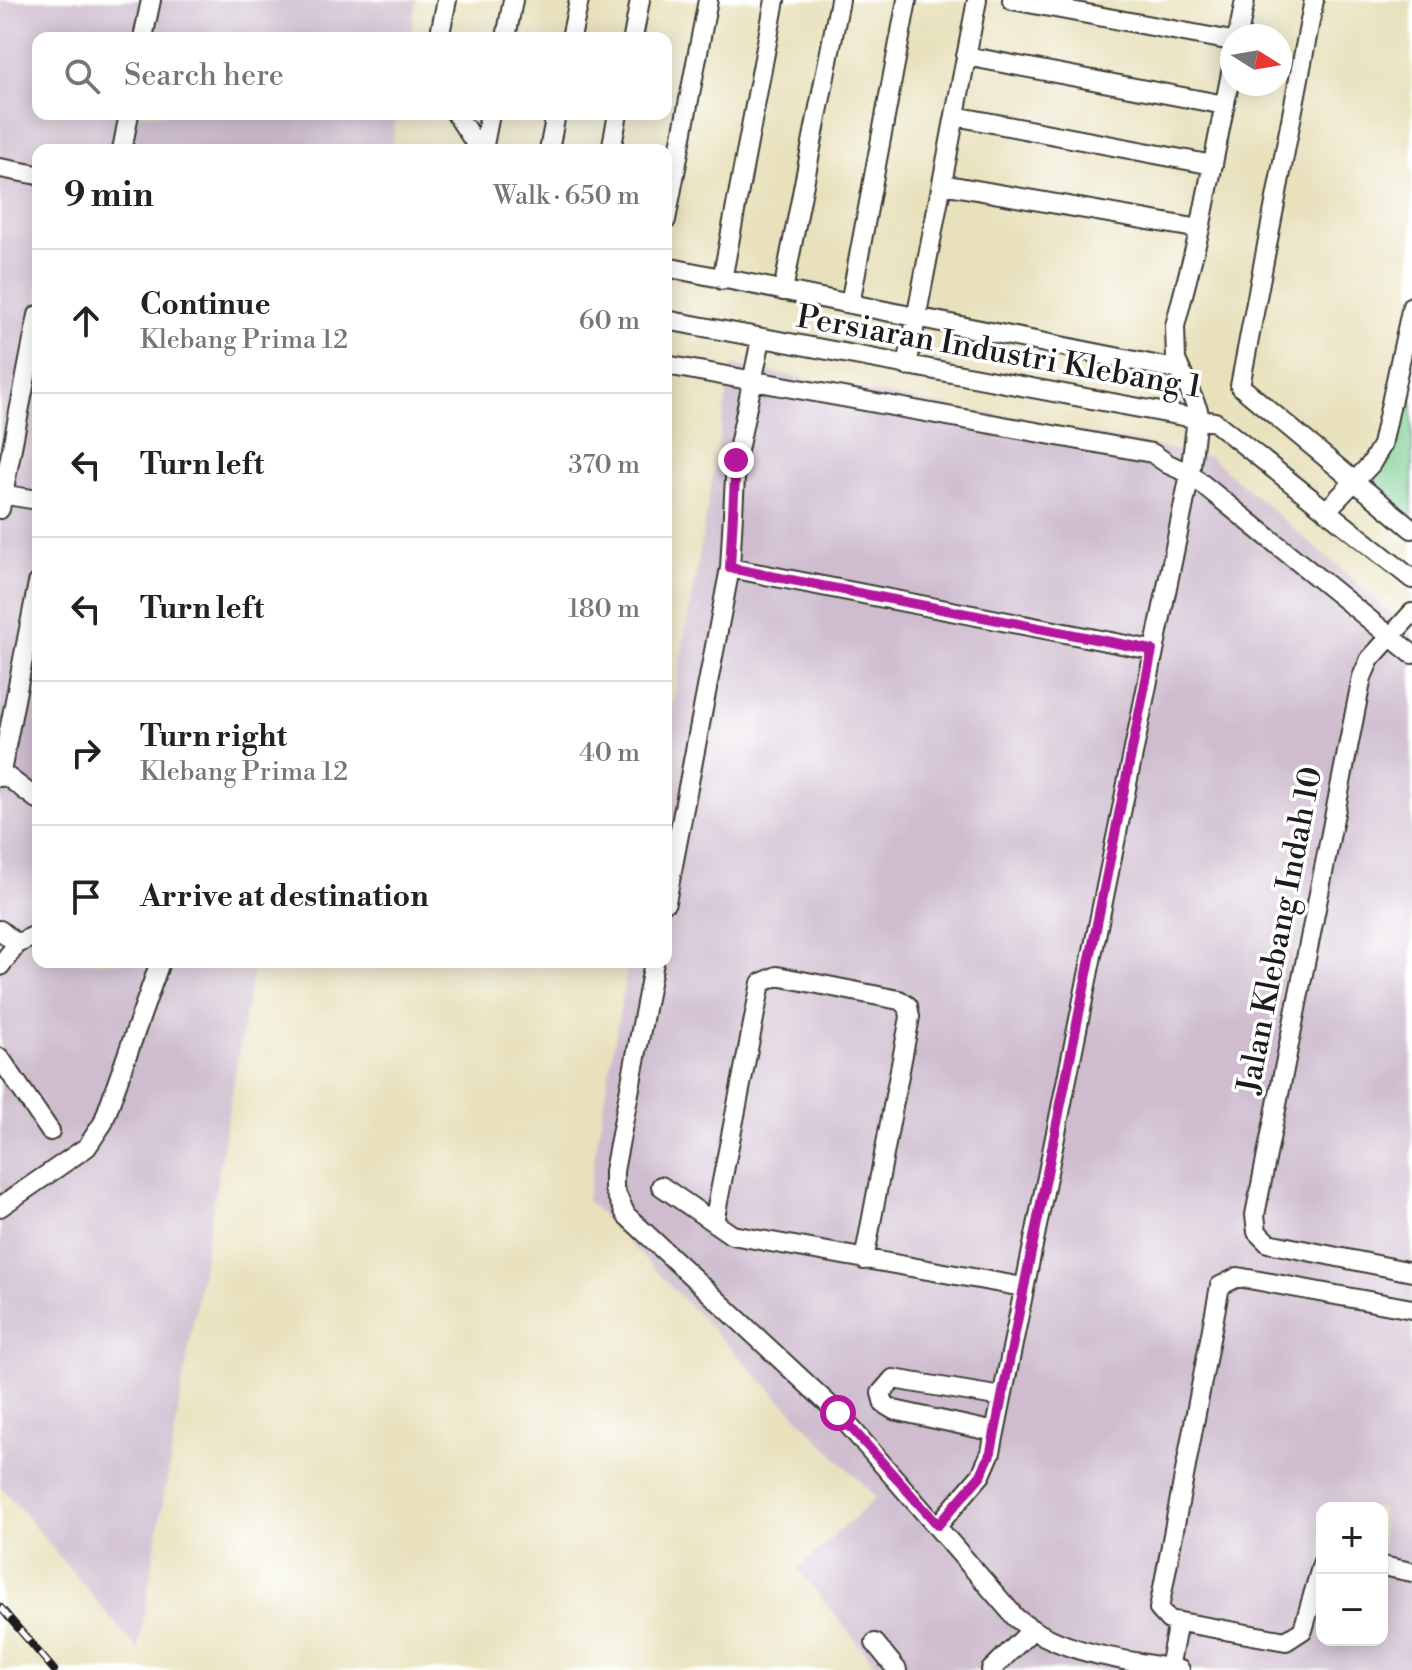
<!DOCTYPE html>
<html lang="en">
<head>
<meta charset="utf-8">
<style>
  :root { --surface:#fff; --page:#f6f6f6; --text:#222; --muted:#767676; --line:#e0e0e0 }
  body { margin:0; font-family:"Libre Bodoni",serif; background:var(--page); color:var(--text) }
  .controls { position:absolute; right:24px; bottom:24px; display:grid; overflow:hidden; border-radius:16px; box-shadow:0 4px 20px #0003 }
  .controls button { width:72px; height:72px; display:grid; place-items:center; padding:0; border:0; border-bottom:2px solid var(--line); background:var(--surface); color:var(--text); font:40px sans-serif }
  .compass { position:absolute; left:1220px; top:24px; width:72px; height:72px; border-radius:50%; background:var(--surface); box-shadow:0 4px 20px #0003; rotate:101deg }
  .stop { position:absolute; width:24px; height:24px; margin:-18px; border:6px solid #b5179e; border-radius:50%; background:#fff }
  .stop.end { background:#b5179e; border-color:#fff; box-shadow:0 2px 8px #0008 }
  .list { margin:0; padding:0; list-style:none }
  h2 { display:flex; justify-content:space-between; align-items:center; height:104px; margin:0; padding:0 32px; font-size:34px }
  h2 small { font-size:26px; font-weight:400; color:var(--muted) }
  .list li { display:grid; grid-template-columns:52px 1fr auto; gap:24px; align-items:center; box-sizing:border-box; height:144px; padding:0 32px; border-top:2px solid var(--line) }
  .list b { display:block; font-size:30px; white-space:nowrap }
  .list p { margin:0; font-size:26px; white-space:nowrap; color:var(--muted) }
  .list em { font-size:26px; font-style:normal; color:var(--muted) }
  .icon { flex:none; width:44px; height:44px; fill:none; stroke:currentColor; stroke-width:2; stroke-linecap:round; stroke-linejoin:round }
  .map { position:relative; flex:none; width:1412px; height:1670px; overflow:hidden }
  .search { position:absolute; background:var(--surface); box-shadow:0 4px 20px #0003; left:32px; top:32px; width:640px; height:88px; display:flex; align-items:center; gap:20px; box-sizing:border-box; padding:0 28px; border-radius:16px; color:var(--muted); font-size:30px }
  .panel { position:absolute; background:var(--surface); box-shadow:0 4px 20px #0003; left:32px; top:144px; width:640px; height:824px; border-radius:16px }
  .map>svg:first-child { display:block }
  .industrial { fill:#cfbdcf; fill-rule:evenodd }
  .green { fill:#78cd91; stroke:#4a7456; stroke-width:2 }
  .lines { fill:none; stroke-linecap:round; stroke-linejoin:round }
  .minor-casing { stroke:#3b3a34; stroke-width:22 }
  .minor { stroke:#fff; stroke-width:18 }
  .rail-casing { stroke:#1c1c1c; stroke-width:8 }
  .rail { stroke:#fff; stroke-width:5; stroke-dasharray:15; stroke-linecap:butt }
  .route { stroke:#b5179e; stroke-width:10 }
  .labels { text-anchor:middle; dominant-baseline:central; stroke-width:7; stroke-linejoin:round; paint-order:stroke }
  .street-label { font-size:32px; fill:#1c1c1c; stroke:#fff }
</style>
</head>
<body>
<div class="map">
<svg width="1412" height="1670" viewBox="0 0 1412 1670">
  <rect width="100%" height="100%" fill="#fff"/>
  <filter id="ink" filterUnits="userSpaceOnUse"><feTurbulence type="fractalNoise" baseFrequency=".0125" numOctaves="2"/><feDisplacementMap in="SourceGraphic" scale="16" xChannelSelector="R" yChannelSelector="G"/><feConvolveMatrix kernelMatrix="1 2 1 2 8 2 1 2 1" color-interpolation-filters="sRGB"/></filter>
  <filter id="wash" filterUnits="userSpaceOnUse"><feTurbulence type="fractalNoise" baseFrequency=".006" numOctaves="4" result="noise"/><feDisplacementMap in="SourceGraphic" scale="32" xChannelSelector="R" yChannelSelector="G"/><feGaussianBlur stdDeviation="1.8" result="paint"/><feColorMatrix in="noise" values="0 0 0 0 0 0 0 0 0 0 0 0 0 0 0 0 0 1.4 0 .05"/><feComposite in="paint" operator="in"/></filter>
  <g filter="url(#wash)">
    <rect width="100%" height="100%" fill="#e8e1bc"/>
    <!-- industrial -->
    <path class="industrial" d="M 0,0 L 416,0 L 410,38 L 38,38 L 38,114 L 397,114 L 391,150 L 38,150 L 38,962 L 254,962 L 138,1651 L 0,1485 Z
      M 732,365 L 1210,457 L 1412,630 L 1412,1670 L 880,1670 L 798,1569 L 876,1498 L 587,1200 L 628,962 L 666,962 L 666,745 ZM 1322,1508 L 1382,1508 L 1382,1640 L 1322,1640 Z"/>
    <!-- green -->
    <path class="green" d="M 1412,362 L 1412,518 L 1374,490 L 1375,477 L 1395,449 Z"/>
  </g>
  <g filter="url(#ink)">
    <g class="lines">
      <defs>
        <path id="minor" d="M 1012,0 L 1232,41
          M 1314,0 L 1240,386 L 1412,529
          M 1238,36 L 1245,0
          M 143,38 L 151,0
          M 439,38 L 447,0
          M 506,38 L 513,0
          M 571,38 L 579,0
          M 633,38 L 640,0
          M 966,56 L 1225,105
          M 456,114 L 480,150
          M 955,116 L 1213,165
          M 122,150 L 129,114
          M 483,150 L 490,114
          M 549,150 L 556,114
          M 611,150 L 618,114
          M 0,168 L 38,175
          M 942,184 L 1200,229
          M 666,220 L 708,0
          M 666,267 L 1180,370
          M 722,280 L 775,0
          M 783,291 L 840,0
          M 850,304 L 907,0
          M 666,320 L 1215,422 L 1412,579
          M 666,365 L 1152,453 L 1168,464 L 1190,474 L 1412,654
          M 907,366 L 977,0
          M 0,494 L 38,500
          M 0,509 L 38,315
          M 1326,511 L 1371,464 L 1382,445 L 1412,306
          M 730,568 L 1152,650
          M 1412,613 L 1370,659 L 1362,677 L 1255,1215 L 1257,1232 L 1268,1243 L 1412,1272
          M 1,772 L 38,800
          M 0,777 L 38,583
          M 666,902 L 730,568 L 736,460 L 761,339
          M 0,930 L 17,944 L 38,934
          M 654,962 L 614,1171 L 614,1189 L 626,1215 L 838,1413 L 1016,1618 C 1062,1655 1123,1659 1180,1670
          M 0,966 L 17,944
          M 0,1058 L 50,1131
          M 661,1186 L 732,1235 L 1023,1287
          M 0,1207 L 87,1147 L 103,1123 L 160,962
          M 714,1222 L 761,983 L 777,976 L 899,1000 L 908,1006 L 910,1017 L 864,1260
          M 995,1432 L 894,1410 L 884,1404 L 881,1393 L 893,1379 L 1002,1397
          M 938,1525 L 981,1475 L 991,1452 L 1190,474 L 1198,410 L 1176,360 L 1175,326 L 1200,229 L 1232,68
          M 1322,1564 L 1303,1630 L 1286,1641 L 1169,1620 L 1159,1609 L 1220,1286 L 1238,1277 L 1412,1309
          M 1382,1566 L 1412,1572
          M 875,1643 L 897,1670
          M 1169,1668 L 1178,1622
          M 991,1670 L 1031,1631"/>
      </defs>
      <!-- minor casing -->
      <use href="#minor" class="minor-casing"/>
      <!-- minor -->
      <use href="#minor" class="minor"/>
      <defs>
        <path id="rail" d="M 0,1607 L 54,1670"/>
      </defs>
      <!-- rail casing -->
      <use href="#rail" class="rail-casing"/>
      <!-- rail -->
      <use href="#rail" class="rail"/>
    </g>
  </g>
  <g class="lines" filter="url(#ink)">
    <!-- route -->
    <path class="route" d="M 736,460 L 730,568 L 1152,650 L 991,1452 L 981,1475 L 938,1525 L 838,1413"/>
  </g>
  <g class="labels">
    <!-- street labels -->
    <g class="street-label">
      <text transform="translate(999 352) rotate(10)">Persiaran Industri Klebang 1</text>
      <text transform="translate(1280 930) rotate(-79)">Jalan Klebang Indah 10</text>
    </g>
  </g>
</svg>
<div class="controls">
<button>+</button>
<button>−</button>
</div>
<svg class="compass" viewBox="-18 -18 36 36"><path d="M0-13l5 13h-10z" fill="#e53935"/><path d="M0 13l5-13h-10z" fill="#767676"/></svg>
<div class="stop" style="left:838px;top:1413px"></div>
<div class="stop end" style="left:736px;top:460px"></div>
<div class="search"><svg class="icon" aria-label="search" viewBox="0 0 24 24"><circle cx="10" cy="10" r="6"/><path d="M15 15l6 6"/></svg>Search here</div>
<section class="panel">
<h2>9 min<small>Walk · 650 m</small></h2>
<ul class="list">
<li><svg class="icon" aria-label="ahead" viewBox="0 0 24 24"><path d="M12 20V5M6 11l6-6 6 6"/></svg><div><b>Continue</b><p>Klebang Prima 12</p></div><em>60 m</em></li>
<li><svg class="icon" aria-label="left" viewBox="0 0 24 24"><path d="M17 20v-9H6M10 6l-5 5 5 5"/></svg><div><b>Turn left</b></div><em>370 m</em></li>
<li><svg class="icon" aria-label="left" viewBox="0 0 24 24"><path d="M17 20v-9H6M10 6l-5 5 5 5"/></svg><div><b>Turn left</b></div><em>180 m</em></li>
<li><svg class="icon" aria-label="right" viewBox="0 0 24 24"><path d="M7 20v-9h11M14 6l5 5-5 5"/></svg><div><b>Turn right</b><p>Klebang Prima 12</p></div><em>40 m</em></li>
<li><svg class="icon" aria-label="arrive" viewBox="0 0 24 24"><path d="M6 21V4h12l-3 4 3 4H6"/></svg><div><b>Arrive at destination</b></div></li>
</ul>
</section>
</div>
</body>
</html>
